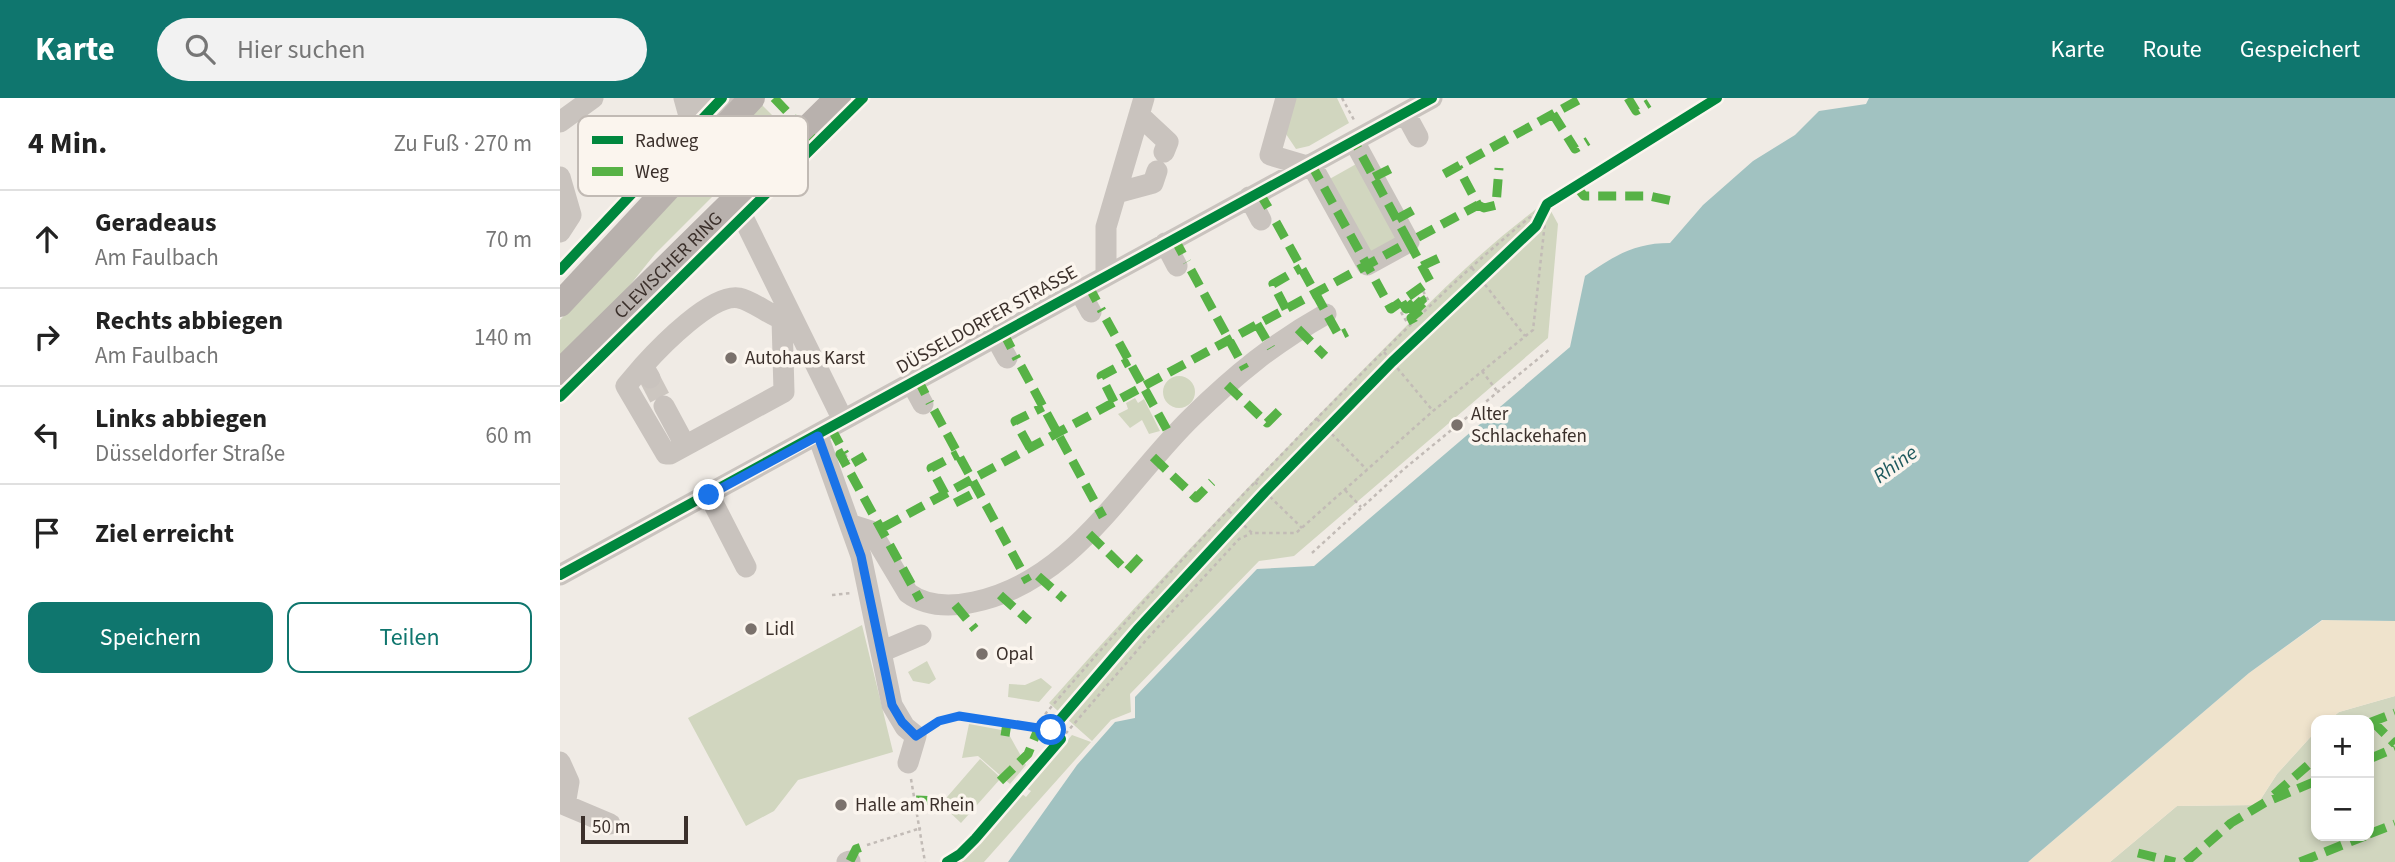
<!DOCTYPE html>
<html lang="de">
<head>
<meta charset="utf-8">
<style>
  :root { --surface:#fff; --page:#f2f2f2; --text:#222; --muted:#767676; --line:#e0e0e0; --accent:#0f766e }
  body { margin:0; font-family:"Source Sans 3",sans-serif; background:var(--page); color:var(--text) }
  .controls { position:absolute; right:21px; bottom:21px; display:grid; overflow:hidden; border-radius:14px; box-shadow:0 4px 10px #0003 }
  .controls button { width:63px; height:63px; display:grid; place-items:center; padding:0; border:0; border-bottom:2px solid var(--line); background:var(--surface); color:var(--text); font:35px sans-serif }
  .scale { position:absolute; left:21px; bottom:18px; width:107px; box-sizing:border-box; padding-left:7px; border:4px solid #3b302b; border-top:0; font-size:19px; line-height:24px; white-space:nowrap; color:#3b302b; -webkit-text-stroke:5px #fbf5ee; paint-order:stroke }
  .stop { position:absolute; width:21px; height:21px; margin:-16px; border:5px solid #1a73e8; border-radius:50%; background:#fff }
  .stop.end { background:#1a73e8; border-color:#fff; box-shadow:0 2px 7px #0008 }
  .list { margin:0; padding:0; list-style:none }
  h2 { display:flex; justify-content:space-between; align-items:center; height:91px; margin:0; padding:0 28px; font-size:30px }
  h2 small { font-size:23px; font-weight:400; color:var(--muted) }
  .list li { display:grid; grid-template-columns:46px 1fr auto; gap:21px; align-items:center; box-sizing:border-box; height:98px; padding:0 28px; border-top:2px solid var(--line) }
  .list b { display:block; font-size:26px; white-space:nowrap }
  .list p { margin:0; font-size:23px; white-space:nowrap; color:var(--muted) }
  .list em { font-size:23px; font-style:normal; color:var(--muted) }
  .actions { display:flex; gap:14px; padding:21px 28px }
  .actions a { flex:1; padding:16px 0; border:2px solid var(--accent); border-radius:14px; text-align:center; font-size:24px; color:var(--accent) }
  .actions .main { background:var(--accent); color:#fff }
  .icon { flex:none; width:38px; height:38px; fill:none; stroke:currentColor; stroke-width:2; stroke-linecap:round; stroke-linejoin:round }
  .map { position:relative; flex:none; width:1835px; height:764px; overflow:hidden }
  header { display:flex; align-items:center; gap:42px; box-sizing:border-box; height:98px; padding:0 35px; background:var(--accent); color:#fff }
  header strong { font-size:33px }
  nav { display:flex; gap:38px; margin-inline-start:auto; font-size:24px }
  .search { width:490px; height:63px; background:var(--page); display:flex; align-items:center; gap:18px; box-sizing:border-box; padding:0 24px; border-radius:38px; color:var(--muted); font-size:26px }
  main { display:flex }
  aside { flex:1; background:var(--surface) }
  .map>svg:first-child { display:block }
  .green { fill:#d1d6bf }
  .sand { fill:#efe3cc }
  .water { fill:#a1c2c1 }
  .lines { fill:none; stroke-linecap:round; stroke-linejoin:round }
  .minor-tunnel { stroke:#ccc6c0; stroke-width:21; stroke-dasharray:21 10; stroke-linecap:butt }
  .path { stroke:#c2bbb6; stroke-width:2.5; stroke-dasharray:3.5 3.5; stroke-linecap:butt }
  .minor { stroke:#c9c3be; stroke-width:21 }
  .major { stroke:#b8b1ad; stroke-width:26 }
  .quiet { stroke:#57b246; stroke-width:9; stroke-dasharray:18 9; stroke-linecap:butt }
  .cycleway-casing { stroke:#fbf5ee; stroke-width:15 }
  .cycleway { stroke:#00873e; stroke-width:10 }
  .route { stroke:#1a73e8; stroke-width:9 }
  .poi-dot { fill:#7a716c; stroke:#fbf5ee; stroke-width:2.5 }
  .labels { text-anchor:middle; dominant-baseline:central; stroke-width:7; stroke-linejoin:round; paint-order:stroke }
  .street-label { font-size:19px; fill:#3b302b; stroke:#fbf5ee }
  .poi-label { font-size:19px; fill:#3b302b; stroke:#fbf5ee; text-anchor:start }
  .water-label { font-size:21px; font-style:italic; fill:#1f5a5e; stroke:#fbf5ee }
  .key { fill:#fbf5ee; stroke:#c1bab4; stroke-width:2 }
  .key-label { font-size:19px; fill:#3b302b }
</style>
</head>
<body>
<header>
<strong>Karte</strong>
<div class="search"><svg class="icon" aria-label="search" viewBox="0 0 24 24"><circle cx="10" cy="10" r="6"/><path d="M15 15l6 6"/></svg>Hier suchen</div>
<nav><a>Karte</a><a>Route</a><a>Gespeichert</a></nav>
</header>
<main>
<aside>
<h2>4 Min.<small>Zu Fuß · 270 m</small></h2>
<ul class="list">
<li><svg class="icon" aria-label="ahead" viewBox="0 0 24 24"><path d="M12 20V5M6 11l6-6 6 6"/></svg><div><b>Geradeaus</b><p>Am Faulbach</p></div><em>70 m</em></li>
<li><svg class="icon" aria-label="right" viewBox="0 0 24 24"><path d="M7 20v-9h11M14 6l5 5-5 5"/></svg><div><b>Rechts abbiegen</b><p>Am Faulbach</p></div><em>140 m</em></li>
<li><svg class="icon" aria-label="left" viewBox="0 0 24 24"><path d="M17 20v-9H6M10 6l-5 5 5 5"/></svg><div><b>Links abbiegen</b><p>Düsseldorfer Straße</p></div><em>60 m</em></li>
<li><svg class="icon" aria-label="arrive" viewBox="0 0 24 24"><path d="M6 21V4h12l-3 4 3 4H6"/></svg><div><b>Ziel erreicht</b></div></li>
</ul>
<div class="actions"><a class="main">Speichern</a><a>Teilen</a></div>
</aside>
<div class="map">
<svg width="1835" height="764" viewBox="0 0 1835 764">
  <rect width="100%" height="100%" fill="#f0ebe5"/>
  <!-- green -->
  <path class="green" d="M 735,0 L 777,0 L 789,25 L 749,48 L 736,51 L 722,30 Z
    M 201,6 L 223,28 L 95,156 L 58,202 L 0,260 L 0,222 Z
    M 798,65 L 840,143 L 808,161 L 766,83 Z
    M 986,104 L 998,126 L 988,240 L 734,458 L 699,463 L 570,596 L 571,614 L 551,622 L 532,643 L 489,605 C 584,497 683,394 784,291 C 848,227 912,157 986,104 Z
    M603 294a16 16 0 1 1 32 0a16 16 0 1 1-32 0Z
    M 575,300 L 578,305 L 584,301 L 600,333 L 589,336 L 582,322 L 570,330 L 558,316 L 568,311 L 566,305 Z
    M 302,527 L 333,654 L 238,682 L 214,713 L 186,728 L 128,620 Z
    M 367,563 L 376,581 L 369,586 L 353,583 L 348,574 Z
    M 481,580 L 492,589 L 479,604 L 448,599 L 449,586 L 465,587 Z
    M 1835,598 L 1835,764 L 1550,764 L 1617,708 L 1697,707 L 1717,676 L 1756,633 L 1756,738 L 1809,738 L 1809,622 L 1769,622 L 1779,614 Z
    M 409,626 L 447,633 L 466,667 L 450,686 L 418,658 L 402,660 Z
    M 512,637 L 531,644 L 424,764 L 399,764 L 461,695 L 466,699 L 471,693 L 466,690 Z
    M 420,661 L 441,680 L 401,725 L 381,706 Z"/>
  <!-- sand -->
  <path class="sand" d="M 1763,522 L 1835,523 L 1835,598 L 1779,614 L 1769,622 L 1756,622 L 1756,633 L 1717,676 L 1697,707 L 1617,708 L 1550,764 L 1468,764 L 1689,575 Z"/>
  <!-- water -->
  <path class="water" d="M 1309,0 L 1835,0 L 1835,523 L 1762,522 L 1689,575 L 1468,764 L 448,764 L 517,667 L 555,624 L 575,620 L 575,599 L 697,471 L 754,468 L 1010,249 L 1025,178 C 1054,158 1074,145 1110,145 L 1143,107 L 1193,63 L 1235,37 L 1259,13 L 1306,6 Z"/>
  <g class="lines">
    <!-- minor-tunnel -->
    <path class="minor-tunnel" d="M 90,281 L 104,308"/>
    <!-- path -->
    <path class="path" d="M 782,0 L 794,22
      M 912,170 L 965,238
      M 863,193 L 870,205
      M 841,214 L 848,226
      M 824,254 L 873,313
      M 922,273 L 937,293
      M 757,321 L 807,372
      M 285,356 L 289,363
      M 695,384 L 742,430
      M 785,392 L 801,409
      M 669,413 L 692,435 L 736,435 L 873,313 L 973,232 L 987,106
      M 752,455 L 844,371 L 990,251
      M 272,497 L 291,495
      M 371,628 L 399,618 L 491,632
      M 479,629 L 486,615 C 583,502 684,393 789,288 C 852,225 916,160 987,106
      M 501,641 L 587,541 L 679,441 L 692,435
      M 351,681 L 365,764
      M 307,747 L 361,730"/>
    <!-- minor -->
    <path class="minor" d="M 124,0 L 134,36 L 131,65
      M 129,0 L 151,11 L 184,9
      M 726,0 L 710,57 L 747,68
      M 845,15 L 858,39
      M 579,17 L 608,44 L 604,54
      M 0,24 L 33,0
      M 751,66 L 807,167 L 849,144 L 794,43
      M 0,79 L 11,117 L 0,134
      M 556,95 L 593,85 L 597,73
      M 689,99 L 701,122
      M 175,103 L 283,322
      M 605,145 L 617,168
      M 546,178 L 546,129 L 584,0
      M 519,192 L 531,214
      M 435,238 L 447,260
      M 83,268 L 66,288 L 106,356 L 110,356 L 224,294 L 222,221
      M 90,280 L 83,268 C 100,249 152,195 179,200 C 193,203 208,216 222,221
      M 351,284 L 363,306
      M 104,308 L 125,347
      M 258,338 L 301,458 L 332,607 L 345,629 L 356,638 L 348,665
      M 149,397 L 186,469
      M 292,427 L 311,433 L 348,495 C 367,509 391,509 414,504 C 514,483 564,385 632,319 C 675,277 714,245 766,216
      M 0,477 L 872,0
      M 323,553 L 361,537
      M 0,664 L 9,684 L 5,707 L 0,704
      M 5,707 L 50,726
      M 287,764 L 290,763"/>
    <!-- major -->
    <g class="major">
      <path d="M 0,206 L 192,0"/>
      <path id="s1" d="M 0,274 L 278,0"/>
    </g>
    <!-- quiet -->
    <path class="quiet" d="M 214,0 L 258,46
      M 1068,0 L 1076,13 L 1089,5
      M 993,16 L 1015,51 L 1028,43
      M 751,66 L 807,167 L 849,144 L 794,43
      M 884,76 L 1022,0
      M 814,79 L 834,69
      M 1016,88 L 1024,98 L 1089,98 L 1117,104
      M 699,94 L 712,116
      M 918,107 L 924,110 L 936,107 L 939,70
      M 837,121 L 857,110
      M 716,124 L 779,238 L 787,234
      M 614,140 L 627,164
      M 862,168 L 879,160
      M 631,172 L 685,271
      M 528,187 L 542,213
      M 842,204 L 846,211 L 860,199 L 862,202 L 848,215 L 850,218 L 863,205 L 865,208 L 851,220 L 860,237
      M 726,211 L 713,186 L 741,170
      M 546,221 L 611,339
      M 697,226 L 711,250
      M 738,231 L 765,258
      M 443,234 L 457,261
      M 461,268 L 543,419
      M 357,280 L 370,305
      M 667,287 L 707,325 L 722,310
      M 554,304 L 541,278 L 569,263
      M 374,312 L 468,484
      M 271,330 L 285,356
      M 470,350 L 455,323 L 483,309
      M 284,354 L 280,356 L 360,502
      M 593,359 L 636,400 L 652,384
      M 293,365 L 305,358
      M 385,396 L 371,370 L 398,356
      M 395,405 L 418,393
      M 324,429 L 807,167 L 831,211 L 870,183 L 849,144 L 918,107 L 898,69
      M 529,436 L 567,473 L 582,457
      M 478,478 L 504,501
      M 440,497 L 469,523
      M 395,507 L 415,531
      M 1812,623 L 1835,646
      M 1809,625 L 1835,615
      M 445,638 L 447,625
      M 1809,661 L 1835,650
      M 440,683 L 468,656 L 479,629
      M 1714,697 L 1756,660
      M 356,702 L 384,703
      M 1809,736 L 1835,726
      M 1578,755 L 1615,764
      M 290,763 L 296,751 L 307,747
      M 1626,764 L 1671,725 L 1706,704 L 1756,683
      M 1740,764 L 1805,738"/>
    <defs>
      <path id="cycleway" d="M 0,172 L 162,0
        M 0,299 L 303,0
        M 0,477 L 872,0
        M 387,764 L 400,756 L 415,741 L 501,641 L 491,632 L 577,532 L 705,394 L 832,264 L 976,128 L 987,106 L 1157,0"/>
    </defs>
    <!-- cycleway casing -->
    <use href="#cycleway" class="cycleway-casing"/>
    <!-- cycleway -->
    <use href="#cycleway" class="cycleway"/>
  </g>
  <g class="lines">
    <!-- route -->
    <path class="route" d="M 149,397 L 258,338 L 301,458 L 332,607 L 342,624 L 356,638 L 379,623 L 399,618 L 491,632"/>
  </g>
  <!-- markers -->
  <g class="poi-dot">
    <circle cx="171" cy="260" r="7"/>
    <circle cx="897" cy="327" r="7"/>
    <circle cx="191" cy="531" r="7"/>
    <circle cx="422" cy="556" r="7"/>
    <circle cx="281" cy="707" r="7"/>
  </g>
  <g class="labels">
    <!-- street labels -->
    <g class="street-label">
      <text stroke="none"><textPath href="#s1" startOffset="152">CLEVISCHER RING</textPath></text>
      <text transform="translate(427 222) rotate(-29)">DÜSSELDORFER STRASSE</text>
    </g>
    <!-- poi labels -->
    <g class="poi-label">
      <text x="185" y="260">Autohaus Karst</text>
      <text x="911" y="316">Alter<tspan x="911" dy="22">Schlackehafen</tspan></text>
      <text x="205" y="531">Lidl</text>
      <text x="436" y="556">Opal</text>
      <text x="295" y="707">Halle am Rhein</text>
    </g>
    <!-- water labels -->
    <g class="water-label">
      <text transform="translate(1335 366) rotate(-36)">Rhine</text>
    </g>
  </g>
  <!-- legend -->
  <rect x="18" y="18" width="230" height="80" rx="10" class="key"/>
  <rect x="32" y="38" width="31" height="8" fill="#00873e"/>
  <rect x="32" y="69" width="31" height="9" fill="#57b246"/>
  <g class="key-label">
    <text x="75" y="49">Radweg</text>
    <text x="75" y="80">Weg</text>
  </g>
</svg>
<div class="controls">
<button>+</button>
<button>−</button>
</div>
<div class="scale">50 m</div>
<div class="stop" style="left:491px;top:632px"></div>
<div class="stop end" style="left:149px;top:397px"></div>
</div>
</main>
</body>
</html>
